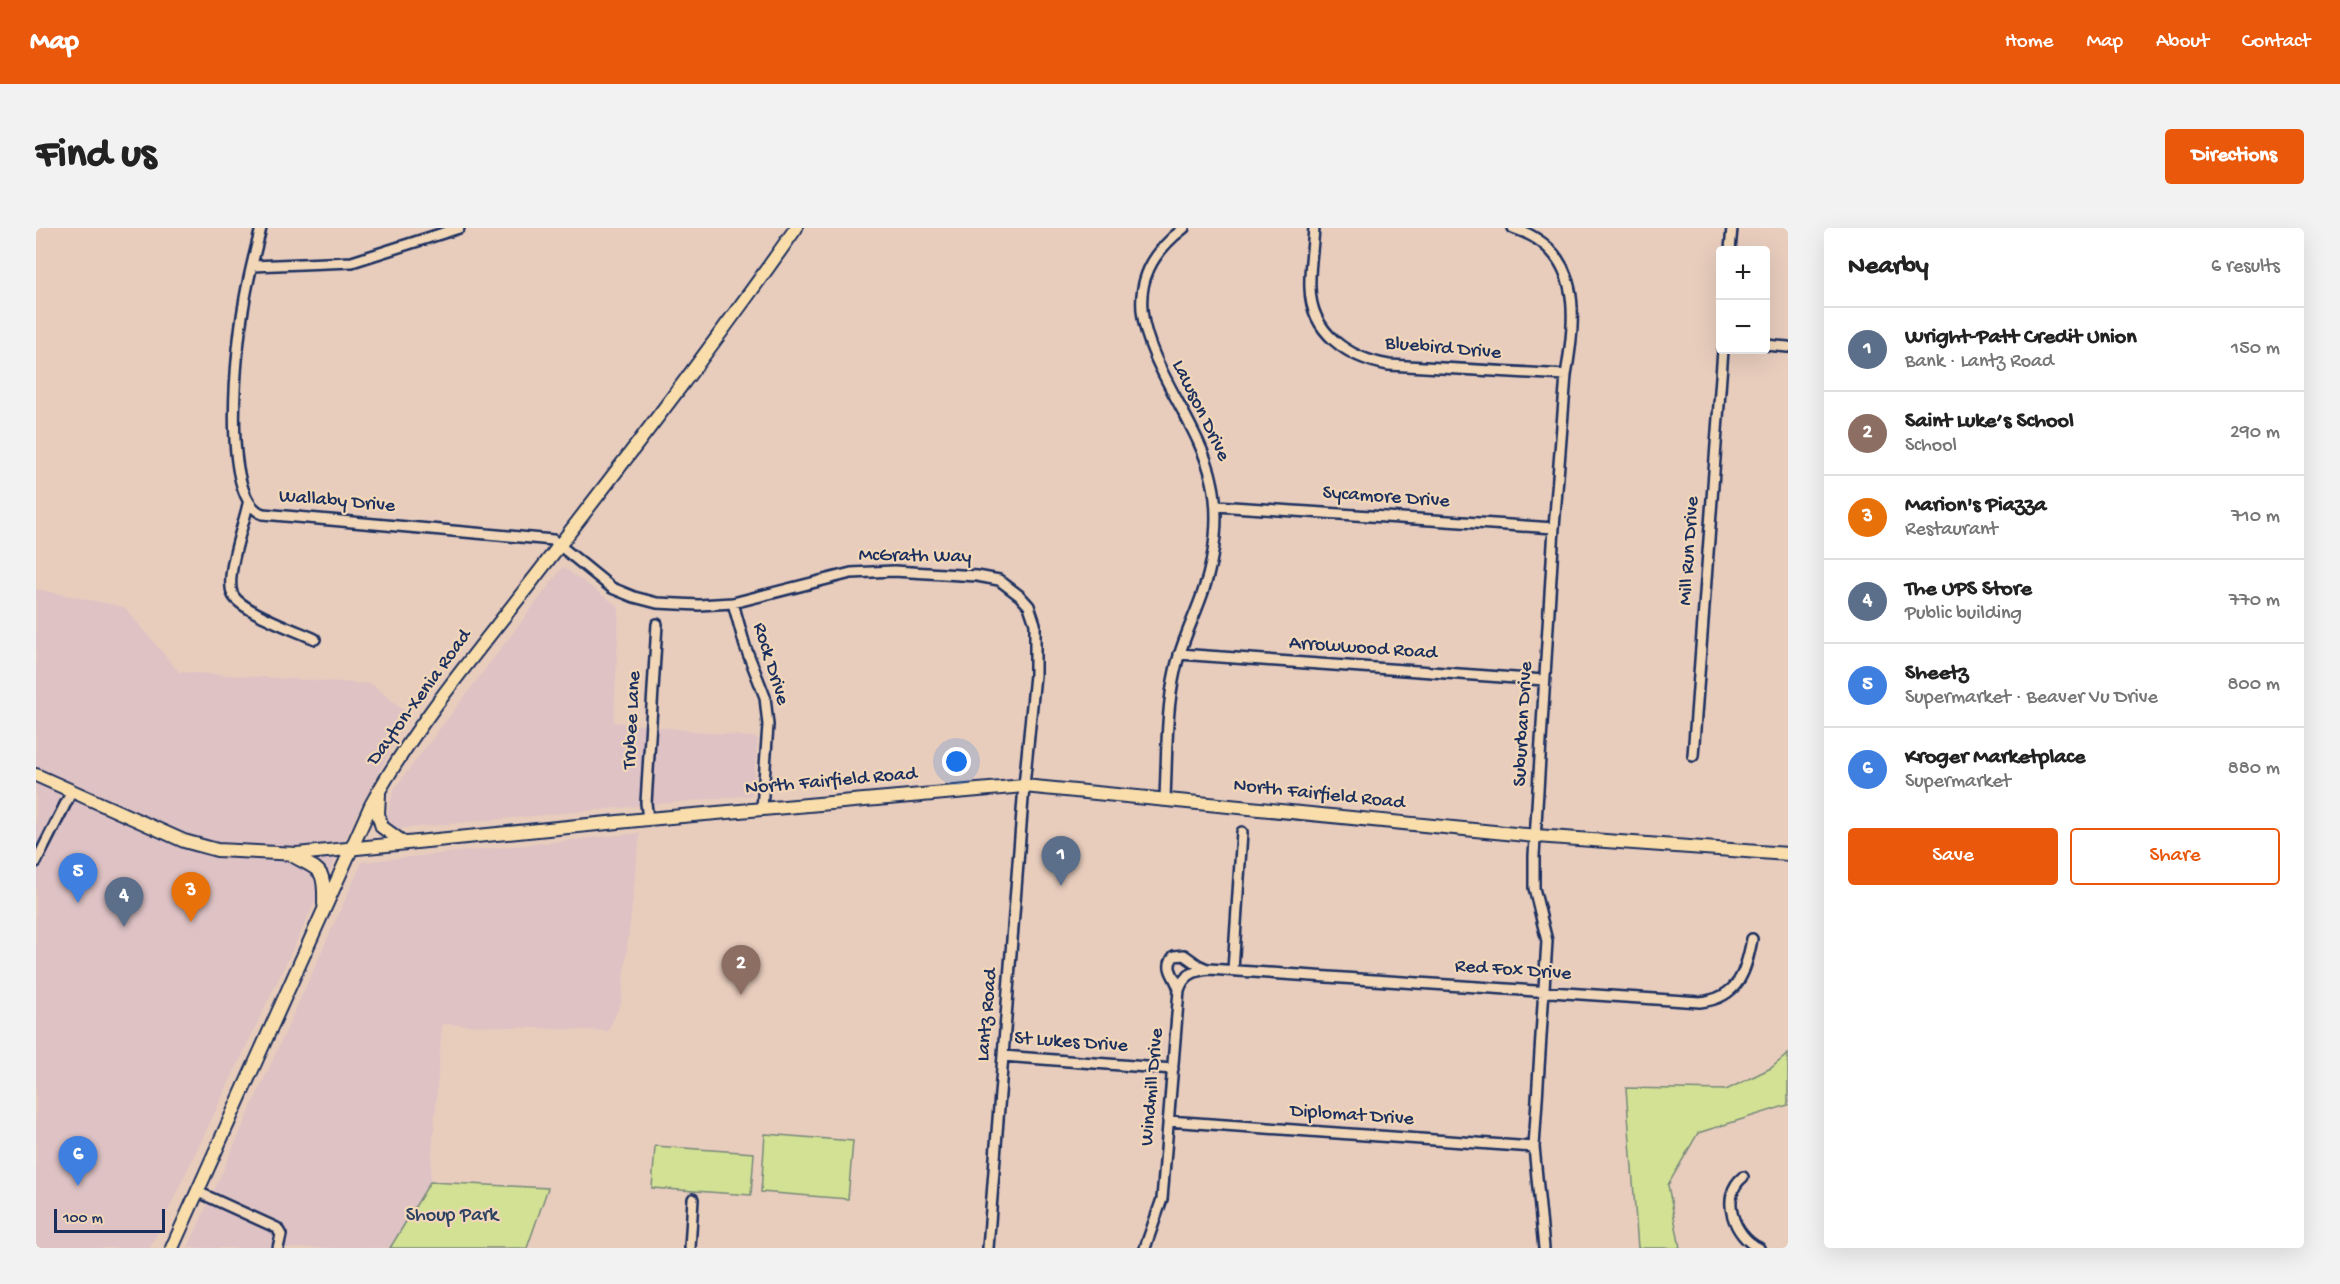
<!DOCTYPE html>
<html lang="en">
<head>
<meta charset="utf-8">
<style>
  :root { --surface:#fff; --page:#f2f2f2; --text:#222; --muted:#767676; --line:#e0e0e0; --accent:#ea580c }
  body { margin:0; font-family:"Gochi Hand",sans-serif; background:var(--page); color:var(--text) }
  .controls { position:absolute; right:18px; top:18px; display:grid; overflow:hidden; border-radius:6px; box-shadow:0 6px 24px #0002 }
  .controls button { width:54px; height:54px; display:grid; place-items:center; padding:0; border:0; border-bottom:2px solid var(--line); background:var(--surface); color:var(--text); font:30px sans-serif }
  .scale { position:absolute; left:18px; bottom:15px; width:111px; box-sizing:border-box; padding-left:6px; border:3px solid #1b2f5e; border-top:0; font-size:16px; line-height:21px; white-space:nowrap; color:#1b2f5e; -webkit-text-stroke:4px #f1d7b8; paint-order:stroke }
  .you { position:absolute; left:921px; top:534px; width:21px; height:21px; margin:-15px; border:4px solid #fff; border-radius:50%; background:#1a73e8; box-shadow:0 0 0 9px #1a73e833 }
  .badge { display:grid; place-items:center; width:39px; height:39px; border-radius:50%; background:var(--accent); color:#fff; font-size:20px; font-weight:700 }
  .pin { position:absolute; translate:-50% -50px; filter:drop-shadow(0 2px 3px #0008) }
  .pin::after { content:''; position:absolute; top:32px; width:21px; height:18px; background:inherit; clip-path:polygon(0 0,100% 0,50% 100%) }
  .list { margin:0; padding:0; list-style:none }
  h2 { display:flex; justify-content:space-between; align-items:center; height:78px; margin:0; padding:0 24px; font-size:26px }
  h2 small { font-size:20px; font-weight:400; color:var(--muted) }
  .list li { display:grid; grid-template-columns:39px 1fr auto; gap:18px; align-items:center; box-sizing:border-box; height:84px; padding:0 24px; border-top:2px solid var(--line) }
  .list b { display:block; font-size:22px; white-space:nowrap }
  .list p { margin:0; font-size:20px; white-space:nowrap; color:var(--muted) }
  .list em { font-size:20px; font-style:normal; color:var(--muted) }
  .actions { display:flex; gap:12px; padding:18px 24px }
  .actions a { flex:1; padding:14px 0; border:2px solid var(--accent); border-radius:6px; text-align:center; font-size:21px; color:var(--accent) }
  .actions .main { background:var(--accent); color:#fff }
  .map { position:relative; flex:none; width:1752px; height:1020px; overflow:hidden; border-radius:6px }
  header { display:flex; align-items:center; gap:36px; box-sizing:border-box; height:84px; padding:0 30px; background:var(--accent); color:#fff }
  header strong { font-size:28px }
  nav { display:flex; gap:33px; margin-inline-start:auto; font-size:21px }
  .intro { display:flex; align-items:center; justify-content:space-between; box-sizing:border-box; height:144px; padding:0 36px }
  h1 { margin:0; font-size:42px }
  .button { padding:15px 27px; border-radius:6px; background:var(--accent); color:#fff; font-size:21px; font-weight:700 }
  main { display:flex; gap:36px; padding:0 36px }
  aside { flex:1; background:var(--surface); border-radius:6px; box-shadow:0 6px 24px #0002 }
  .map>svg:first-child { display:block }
  .built { fill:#dec2c4 }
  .green { fill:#d3e194; stroke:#778879; stroke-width:1.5 }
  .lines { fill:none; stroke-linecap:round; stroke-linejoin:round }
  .minor-casing { stroke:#1b2f5e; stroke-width:14 }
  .major-casing { stroke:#1b2f5e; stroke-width:16 }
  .minor { stroke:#f1d7b8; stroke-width:9 }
  .major { stroke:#f9deab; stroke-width:12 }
  .labels { text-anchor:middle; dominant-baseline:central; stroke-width:4.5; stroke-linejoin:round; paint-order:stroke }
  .street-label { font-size:20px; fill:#1b2f5e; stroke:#f1d7b8 }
  .park-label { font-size:20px; fill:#2d4163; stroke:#f1d7b8 }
</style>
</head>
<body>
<header>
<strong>Map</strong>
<nav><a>Home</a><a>Map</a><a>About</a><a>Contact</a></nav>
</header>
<div class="intro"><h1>Find us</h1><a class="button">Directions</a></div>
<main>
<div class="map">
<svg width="1752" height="1020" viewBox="0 0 1752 1020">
  <rect width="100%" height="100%" fill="#e8cdbd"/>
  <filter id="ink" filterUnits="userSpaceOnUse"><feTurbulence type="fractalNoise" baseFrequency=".0167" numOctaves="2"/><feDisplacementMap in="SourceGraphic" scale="12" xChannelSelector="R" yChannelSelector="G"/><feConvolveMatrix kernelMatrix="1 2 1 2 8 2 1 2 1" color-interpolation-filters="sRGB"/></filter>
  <g filter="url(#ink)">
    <!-- built -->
    <path class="built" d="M 527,339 L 583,379 L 578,494 L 722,510 L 716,567 L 361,601 L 349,594 L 358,561 Z
      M 0,361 L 88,379 L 143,444 L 336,456 L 373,487 L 324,580 L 114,1020 L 0,1020 Z
      M 604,605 L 585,775 L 572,803 L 406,796 L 394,954 L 354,1020 L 152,1020 L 326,634 Z"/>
    <!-- green -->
    <path class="green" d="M 1752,826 L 1752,877 L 1662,905 L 1632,957 L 1644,1020 L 1602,1020 L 1590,860 L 1690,862 L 1735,840 Z
      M 729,906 L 817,913 L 812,971 L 725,964 Z
      M 619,918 L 718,925 L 715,967 L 616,960 Z
      M 394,954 L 512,960 L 491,1020 L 354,1020 Z"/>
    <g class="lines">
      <defs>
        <path id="minor" d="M 225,0 C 219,25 212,50 208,76 C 201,115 183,271 227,286 L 517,312 L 576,360 L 598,369 L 621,375 L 663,377 L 697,375 L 815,345 L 858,343 L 941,348 L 963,352 L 984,368 L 993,378 L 999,396 L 999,447 L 988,558 L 952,1020
          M 1278,0 C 1277,20 1273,40 1274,60 C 1275,105 1312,130 1353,137 L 1530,147
          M 1477,0 C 1547,22 1540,88 1530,147 L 1518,300 L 1498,628 L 1498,660 L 1511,713 L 1498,919 L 1508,1020
          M 1694,22 L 1696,0
          M 216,38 L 316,34 L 423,0
          M 1730,117 L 1752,119
          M 212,276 C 208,296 188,350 197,367 C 205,383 262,403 279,411
          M 1180,278 L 1518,300
          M 697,375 L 709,418 L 729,469 L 732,497 L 726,581
          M 1143,426 L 1508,452
          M 1657,528 L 1687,122
          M 1129,570 C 1131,528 1130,483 1139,443 C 1145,414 1159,389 1168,361 C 1179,328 1184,287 1176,253 C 1158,168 1046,77 1148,0
          M 612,591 L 610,575 L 621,396
          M 0,634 L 36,563
          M 1197,742 L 1206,604
          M 1143,762 C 1141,749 1127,741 1138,728 L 1148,727 L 1162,737 L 1171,741
          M 967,828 L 1137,841
          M 1132,893 L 1498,919
          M 1707,949 C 1683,968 1698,1009 1723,1020
          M 162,964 L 241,1000 L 245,1007 L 242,1020
          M 654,1020 L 657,971
          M 1109,1020 L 1126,971 L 1143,762 C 1148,747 1157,743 1173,741 L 1664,774 C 1703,770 1710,743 1716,711"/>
        <path id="major" d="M 0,547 L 148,613 L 181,622 L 261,626 L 612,591 L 988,558 L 1500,608 L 1752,626
          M 343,566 L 342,586 L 346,599 L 368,615
          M 254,626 C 284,644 289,637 288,676
          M 136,1020 L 335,577 C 379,497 440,425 496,353 C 586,236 676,120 760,0"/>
      </defs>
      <!-- minor casing -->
      <use href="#minor" class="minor-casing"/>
      <!-- major casing -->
      <use href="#major" class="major-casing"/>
      <!-- minor -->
      <use href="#minor" class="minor"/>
      <!-- major -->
      <use href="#major" class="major"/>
    </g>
  </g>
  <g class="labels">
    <!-- street labels -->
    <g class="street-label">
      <text transform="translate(1407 121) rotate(5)">Bluebird Drive</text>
      <text transform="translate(1164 183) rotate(64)">Lawson Drive</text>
      <text transform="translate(1350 270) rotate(4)">Sycamore Drive</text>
      <text transform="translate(301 274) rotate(5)">Wallaby Drive</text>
      <text transform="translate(1654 323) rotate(-86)">Mill Run Drive</text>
      <text transform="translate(879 329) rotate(1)">McGrath Way</text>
      <text transform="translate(1327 421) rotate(4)">Arrowwood Road</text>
      <text transform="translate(734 436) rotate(73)">Rock Drive</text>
      <text transform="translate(384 470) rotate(-54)">Dayton-Xenia Road</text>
      <text transform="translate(597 492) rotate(-87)">Trubee Lane</text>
      <text transform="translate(1488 496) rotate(-87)">Suburban Drive</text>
      <text transform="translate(795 554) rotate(-5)">North Fairfield Road</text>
      <text transform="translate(1283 567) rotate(6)">North Fairfield Road</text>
      <text transform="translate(1477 743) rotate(4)">Red Fox Drive</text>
      <text transform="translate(952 787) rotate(-85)">Lantz Road</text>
      <text transform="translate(1035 815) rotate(4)">St Lukes Drive</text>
      <text transform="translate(1117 859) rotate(-85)">Windmill Drive</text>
      <text transform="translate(1316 888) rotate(4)">Diplomat Drive</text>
    </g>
    <!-- park labels -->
    <g class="park-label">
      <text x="416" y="988">Shoup Park</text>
    </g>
  </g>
</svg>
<div class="controls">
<button>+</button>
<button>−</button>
</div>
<div class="scale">100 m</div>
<div class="you"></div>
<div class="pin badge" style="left:1025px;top:658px;background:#5c6f8a">1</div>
<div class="pin badge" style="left:705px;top:767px;background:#8d6e63">2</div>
<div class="pin badge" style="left:155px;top:694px;background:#e8710a">3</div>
<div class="pin badge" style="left:88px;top:699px;background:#5c6f8a">4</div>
<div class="pin badge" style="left:42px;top:675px;background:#3f7fe0">5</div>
<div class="pin badge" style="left:42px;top:958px;background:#3f7fe0">6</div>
</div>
<aside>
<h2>Nearby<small>6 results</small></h2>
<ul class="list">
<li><span class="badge" style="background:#5c6f8a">1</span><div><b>Wright-Patt Credit Union</b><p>Bank · Lantz Road</p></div><em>150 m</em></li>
<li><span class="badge" style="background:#8d6e63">2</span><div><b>Saint Luke’s School</b><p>School</p></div><em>290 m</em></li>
<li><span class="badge" style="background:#e8710a">3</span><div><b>Marion's Piazza</b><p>Restaurant</p></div><em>710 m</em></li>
<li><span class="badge" style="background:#5c6f8a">4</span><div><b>The UPS Store</b><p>Public building</p></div><em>770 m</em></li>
<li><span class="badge" style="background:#3f7fe0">5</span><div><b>Sheetz</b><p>Supermarket · Beaver Vu Drive</p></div><em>800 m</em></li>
<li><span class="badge" style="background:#3f7fe0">6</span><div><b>Kroger Marketplace</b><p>Supermarket</p></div><em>880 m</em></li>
</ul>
<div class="actions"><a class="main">Save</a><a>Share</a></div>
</aside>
</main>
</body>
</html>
